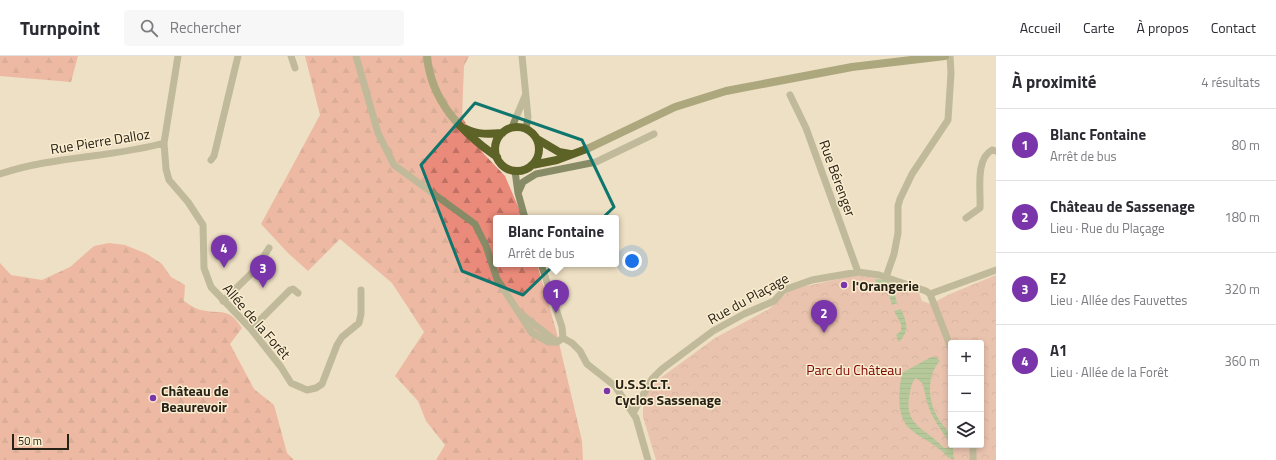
<!DOCTYPE html>
<html lang="fr">
<head>
<meta charset="utf-8">
<style>
  :root { --surface:#fff; --page:#f7f7f7; --text:#2b2b33; --muted:#7c7c81; --line:#e1e1e2; --accent:#7935a9 }
  body { margin:0; font-family:"Titillium Web",sans-serif; background:var(--page); color:var(--text) }
  .controls { position:absolute; right:12px; bottom:12px; display:grid; overflow:hidden; border-radius:4px; box-shadow:0 2px 6px #0003 }
  .controls button { width:36px; height:36px; display:grid; place-items:center; padding:0; border:0; border-bottom:1px solid var(--line); background:var(--surface); color:var(--text); font:20px sans-serif }
  .scale { position:absolute; left:12px; bottom:10px; width:57px; box-sizing:border-box; padding-left:4px; border:2px solid #272217; border-top:0; font-size:11px; line-height:14px; white-space:nowrap; color:#272217; -webkit-text-stroke:3px #fbedd0; paint-order:stroke }
  .you { position:absolute; left:632px; top:205px; width:14px; height:14px; margin:-10px; border:3px solid #fff; border-radius:50%; background:#1a73e8; box-shadow:0 0 0 6px #1a73e833 }
  .badge { display:grid; place-items:center; width:26px; height:26px; border-radius:50%; background:var(--accent); color:#fff; font-size:13px; font-weight:700 }
  .pin { position:absolute; translate:-50% -33px; filter:drop-shadow(0 1px 2px #0008) }
  .pin::after { content:''; position:absolute; top:21px; width:14px; height:12px; background:inherit; clip-path:polygon(0 0,100% 0,50% 100%) }
  .popup { position:absolute; left:493px; top:159px; width:126px; height:52px; box-sizing:border-box; display:grid; place-content:center; border-radius:4px; background:var(--surface); filter:drop-shadow(0 1px 3px #0005); font-size:13px; white-space:nowrap; color:var(--muted) }
  .popup b { font-size:15px; color:var(--text) }
  .popup::after { content:''; position:absolute; left:50%; top:100%; margin-left:-8px; border:8px solid transparent; border-top-color:var(--surface) }
  .list { margin:0; padding:0; list-style:none }
  h2 { display:flex; justify-content:space-between; align-items:center; height:52px; margin:0; padding:0 16px; font-size:17px }
  h2 small { font-size:13px; font-weight:400; color:var(--muted) }
  .list li { display:grid; grid-template-columns:26px 1fr auto; gap:12px; align-items:center; box-sizing:border-box; height:72px; padding:0 16px; border-top:1px solid var(--line) }
  .list b { display:block; font-size:15px; white-space:nowrap }
  .list p { margin:0; font-size:13px; white-space:nowrap; color:var(--muted) }
  .list em { font-size:13px; font-style:normal; color:var(--muted) }
  .icon { flex:none; width:22px; height:22px; fill:none; stroke:currentColor; stroke-width:2; stroke-linecap:round; stroke-linejoin:round }
  .map { position:relative; flex:none; width:996px; height:404px; overflow:hidden }
  header { display:flex; align-items:center; gap:24px; box-sizing:border-box; height:56px; padding:0 20px; background:var(--surface); border-bottom:1px solid var(--line) }
  header strong { font-size:19px }
  nav { display:flex; gap:22px; margin-inline-start:auto; font-size:14px }
  .search { width:280px; height:36px; background:var(--page); display:flex; align-items:center; gap:10px; box-sizing:border-box; padding:0 14px; border-radius:4px; color:var(--muted); font-size:15px }
  main { display:flex }
  aside { flex:1; background:var(--surface) }
  .map>svg:first-child { display:block }
  .forest { fill:url(#forest-firs) }
  .park { fill:url(#park-crowns); fill-rule:evenodd }
  .water { fill:url(#water-rules); fill-rule:evenodd }
  .lines { fill:none; stroke-linecap:round; stroke-linejoin:round }
  .minor { stroke:#878b66; stroke-width:7 }
  .secondary { stroke:#5d6227; stroke-width:8 }
  .marked { fill:none; stroke:#0f766e; stroke-width:3; stroke-linejoin:round }
  .poi-dot { fill:#7935a9; stroke:#fbedd0; stroke-width:1.5 }
  .labels { text-anchor:middle; dominant-baseline:central; stroke-width:3; stroke-linejoin:round; paint-order:stroke }
  .street-label { font-size:14px; fill:#272217; stroke:#fbedd0 }
  .poi-label { font-size:14px; font-weight:bold; fill:#272217; stroke:#fbedd0; text-anchor:start }
  .park-label { font-size:14px; fill:#7c0300; stroke:#fbedd0 }
</style>
</head>
<body>
<header>
<strong>Turnpoint</strong>
<div class="search"><svg class="icon" aria-label="search" viewBox="0 0 24 24"><circle cx="10" cy="10" r="6"/><path d="M15 15l6 6"/></svg>Rechercher</div>
<nav><a>Accueil</a><a>Carte</a><a>À propos</a><a>Contact</a></nav>
</header>
<main>
<div class="map">
<svg width="996" height="404" viewBox="0 0 996 404">
  <defs>
    <pattern id="forest-firs" width="22" height="20" patternUnits="userSpaceOnUse"><rect width="22" height="20" fill="#ea8a7a"/><path d="M5 1l3.5 6h-7zM16 11l3.5 6h-7z" fill="#be7063"/></pattern>
    <pattern id="park-crowns" width="20" height="18" patternUnits="userSpaceOnUse"><rect width="20" height="18" fill="#e49f93"/><path d="M2 6a3 3 0 1 1 6 0M12 15a3 3 0 1 1 6 0" fill="none" stroke="#b98177"/></pattern>
    <pattern id="water-rules" width="6" height="5" patternUnits="userSpaceOnUse"><rect width="6" height="5" fill="#6fac64"/><path d="M0 2.5h6" fill="none" stroke="#5b8c51"/></pattern>
  </defs>
  <rect width="100%" height="100%" fill="#eee0c4"/>
  <!-- forest -->
  <path class="forest" d="M 0,0 L 78,0 L 71,26 L 0,20 Z
    M 305,0 L 469,0 L 464,10 L 462,61 L 483,97 L 505,120 L 523,162 L 496,162 L 496,208 L 537,208 L 556,274 L 582,385 L 583,404 L 436,404 L 445,389 L 426,365 L 418,345 L 395,320 L 424,276 L 392,227 L 340,183 L 308,215 L 288,197 L 261,168 L 320,59 Z
    M 109,187 L 125,189 L 147,198 L 162,208 L 171,221 L 185,229 L 184,245 C 189,248 195,253 201,254 C 223,259 227,250 242,272 L 230,288 L 254,333 L 274,349 L 287,397 L 294,404 L 0,404 L 0,207 L 11,219 L 42,224 L 70,211 L 94,190 Z"/>
  <!-- park -->
  <path class="park" d="M 857,219 L 885,224 L 890,228 L 919,237 L 922,245 L 931,248 L 950,238 L 996,219 L 996,404 L 656,404 L 643,361 L 643,352 L 648,335 L 659,323 L 715,282 L 769,253 L 788,236 L 802,231 ZM 951,287 L 981,287 L 981,389 L 951,389 Z"/>
  <!-- water -->
  <path class="water" d="M 875,223 L 885,224 L 892,228 L 897,247 L 892,249 L 888,235 L 882,230 L 878,231 Z
    M 901,253 C 907,268 910,274 899,286 L 896,279 L 901,275 L 901,268 L 894,255 Z
    M 931,301 L 936,301 L 940,305 C 927,318 928,343 936,358 C 939,366 948,373 951,382 C 953,388 953,396 954,404 C 947,402 941,393 934,389 C 925,383 916,379 908,371 C 896,358 899,332 902,317 ZM 916,322 L 923,328 C 928,356 933,362 949,386 L 948,392 L 944,392 C 926,372 902,370 910,336 C 911,331 912,326 916,322 Z"/>
  <g class="lines">
    <!-- minor -->
    <path class="minor" d="M 178,0 L 164,87 L 166,113 L 169,124 L 188,146 L 203,169 L 204,212 L 211,231 L 251,273 L 281,311 L 291,327 L 307,334 L 316,332 L 322,328 L 337,289 L 342,281 L 359,267 L 361,258 L 361,234
      M 291,0 L 295,12
      M 356,0 L 378,77 L 394,109 L 475,168 L 486,190 L 497,223 L 532,277 L 548,286 L 557,286 L 563,282
      M 522,0 L 528,61 L 526,73
      M 790,39 L 806,72 L 858,216
      M 512,71 L 525,40
      M 211,104 L 214,100 L 238,0
      M 515,115 L 518,137 L 525,162
      M 0,118 C 53,100 110,102 164,87
      M 518,137 L 523,126 L 536,118 L 596,106 L 654,78
      M 966,162 L 980,152 C 981,135 975,103 992,94 L 996,95
      M 541,208 L 562,271 L 563,282
      M 886,221 L 894,198 L 898,177 L 898,150 L 900,143 L 912,118 L 948,64 L 951,17 L 950,0
      M 930,238 L 996,214
      M 930,238 L 951,292
      M 223,245 L 256,213 L 269,192
      M 521,258 L 557,286
      M 251,273 L 290,234 L 293,233 L 298,237
      M 563,282 L 572,287 L 580,295 L 587,308 L 615,330 L 636,362 L 648,404
      M 633,357 L 652,323 L 662,313 L 713,275 L 744,258 L 774,245 L 784,234 L 812,224 L 858,216 L 879,219 L 926,235 L 930,238
      M 973,404 L 973,389"/>
    <!-- secondary -->
    <path class="secondary" d="M 427,0 C 431,45 461,76 497,101
      M495 93a22 22 0 1 1 44 0a22 22 0 1 1-44 0Z
      M 466,73 C 477,79 490,78 502,77
      M 537,83 L 559,96 L 570,98
      M 532,109 L 557,104 L 589,92 L 675,51 L 726,35 L 852,11 L 945,0"/>
  </g>
  <!-- marked area -->
  <path d="M0 0H996V404H0ZM 475,47 L 582,84 L 614,151 L 523,239 L 462,215 L 421,109 Z" fill="#eee0c4" fill-opacity=".55" fill-rule="evenodd"/>
  <path class="marked" d="M 475,47 L 582,84 L 614,151 L 523,239 L 462,215 L 421,109 Z"/>
  <!-- markers -->
  <g class="poi-dot">
    <circle cx="844" cy="229" r="4"/>
    <circle cx="607" cy="335" r="4"/>
    <circle cx="153" cy="342" r="4"/>
  </g>
  <g class="labels">
    <!-- street labels -->
    <g class="street-label">
      <text transform="translate(100 85) rotate(-9)">Rue Pierre Dalloz</text>
      <text transform="translate(838 122) rotate(70)">Rue Bérenger</text>
      <text transform="translate(748 242) rotate(-29)">Rue du Plaçage</text>
      <text transform="translate(257 265) rotate(49)">Allée de la Forêt</text>
    </g>
    <!-- poi labels -->
    <g class="poi-label">
      <text x="852" y="229">l'Orangerie</text>
      <text x="615" y="327">U.S.S.C.T.<tspan x="615" dy="16">Cyclos Sassenage</tspan></text>
      <text x="161" y="334">Château de<tspan x="161" dy="16">Beaurevoir</tspan></text>
    </g>
    <!-- park labels -->
    <g class="park-label">
      <text x="854" y="313">Parc du Château</text>
    </g>
  </g>
</svg>
<div class="controls">
<button>+</button>
<button>−</button>
<button><svg class="icon" aria-label="layers" viewBox="0 0 24 24"><path d="M12 4l9 5-9 5-9-5zM3 14l9 5 9-5"/></svg></button>
</div>
<div class="scale">50 m</div>
<div class="you"></div>
<div class="pin badge" style="left:556px;top:257px">1</div>
<div class="popup"><b>Blanc Fontaine</b>Arrêt de bus</div>
<div class="pin badge" style="left:824px;top:277px">2</div>
<div class="pin badge" style="left:263px;top:232px">3</div>
<div class="pin badge" style="left:224px;top:212px">4</div>
</div>
<aside>
<h2>À proximité<small>4 résultats</small></h2>
<ul class="list">
<li><span class="badge">1</span><div><b>Blanc Fontaine</b><p>Arrêt de bus</p></div><em>80 m</em></li>
<li><span class="badge">2</span><div><b>Château de Sassenage</b><p>Lieu · Rue du Plaçage</p></div><em>180 m</em></li>
<li><span class="badge">3</span><div><b>E2</b><p>Lieu · Allée des Fauvettes</p></div><em>320 m</em></li>
<li><span class="badge">4</span><div><b>A1</b><p>Lieu · Allée de la Forêt</p></div><em>360 m</em></li>
</ul>
</aside>
</main>
</body>
</html>
